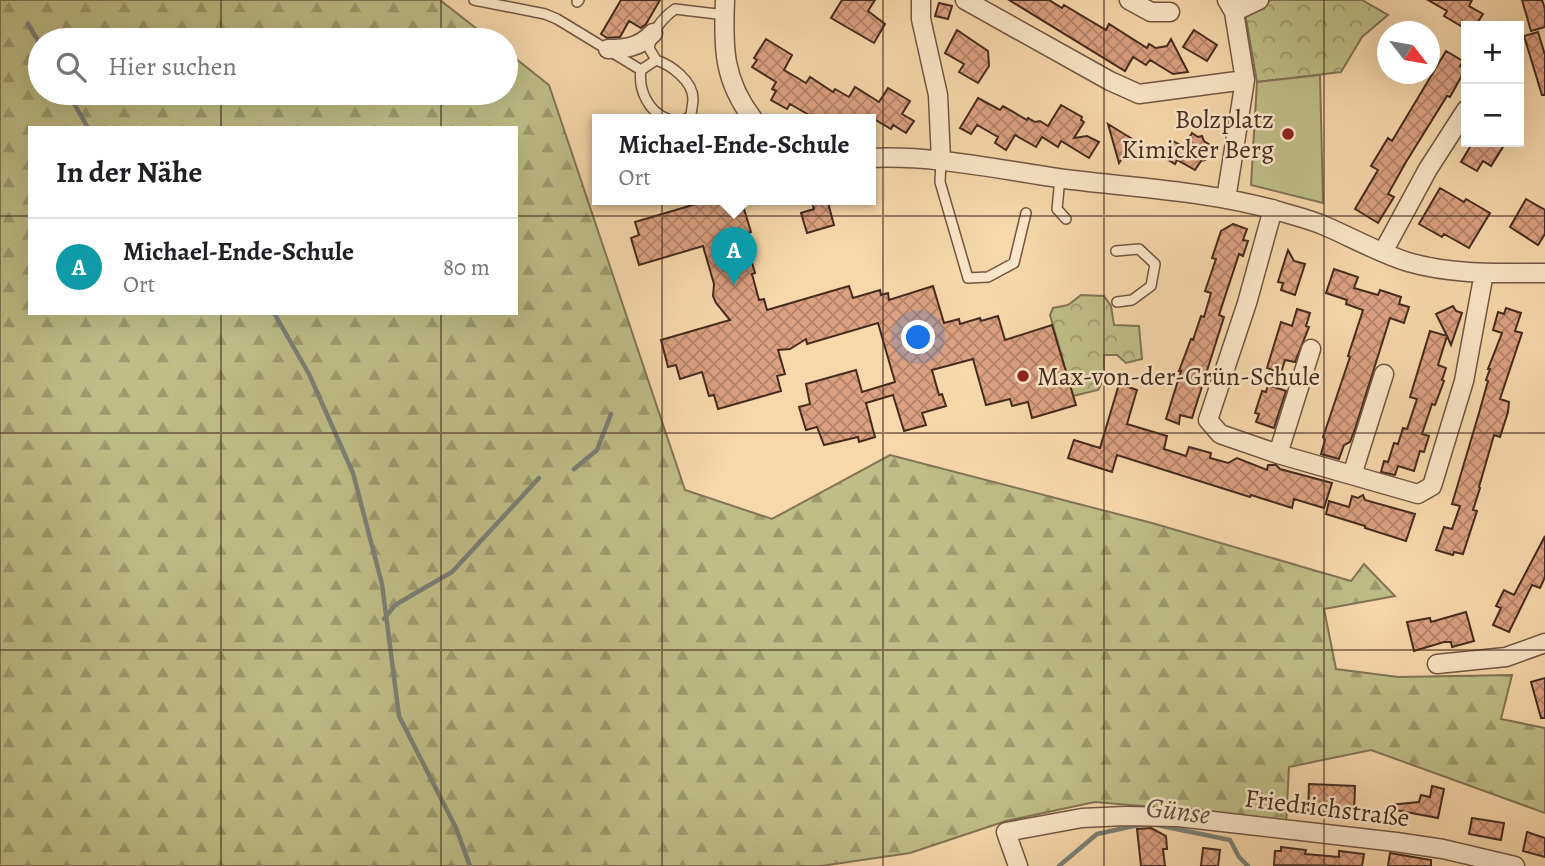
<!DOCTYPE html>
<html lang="de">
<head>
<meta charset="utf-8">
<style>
  :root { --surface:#fff; --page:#f6f6f6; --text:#202124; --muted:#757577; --line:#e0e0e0; --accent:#d93025 }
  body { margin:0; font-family:Alegreya,serif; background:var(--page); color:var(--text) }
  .controls { position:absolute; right:21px; top:21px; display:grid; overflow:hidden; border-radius:0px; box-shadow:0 7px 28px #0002 }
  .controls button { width:63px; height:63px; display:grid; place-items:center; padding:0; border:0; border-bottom:2px solid var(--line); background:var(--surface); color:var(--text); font:35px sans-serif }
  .compass { position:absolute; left:1377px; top:21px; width:63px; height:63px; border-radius:50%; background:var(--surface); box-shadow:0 7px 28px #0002; rotate:121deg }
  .you { position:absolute; left:919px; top:338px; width:24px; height:24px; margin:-18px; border:5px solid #fff; border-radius:50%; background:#1a73e8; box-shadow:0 0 0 10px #1a73e833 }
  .badge { display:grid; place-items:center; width:46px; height:46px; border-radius:50%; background:var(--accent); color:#fff; font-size:23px; font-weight:700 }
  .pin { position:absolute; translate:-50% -58px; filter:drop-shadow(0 2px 4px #0008) }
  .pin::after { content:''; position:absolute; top:37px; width:24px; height:21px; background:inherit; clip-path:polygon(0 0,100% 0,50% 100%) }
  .popup { position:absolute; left:592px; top:114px; width:284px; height:91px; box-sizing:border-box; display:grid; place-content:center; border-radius:0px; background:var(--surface); filter:drop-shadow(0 2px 5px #0005); font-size:23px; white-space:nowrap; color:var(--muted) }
  .popup b { font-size:26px; color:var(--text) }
  .popup::after { content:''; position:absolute; left:50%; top:100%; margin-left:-14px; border:14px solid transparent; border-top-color:var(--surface) }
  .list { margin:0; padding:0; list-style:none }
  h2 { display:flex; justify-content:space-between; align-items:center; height:91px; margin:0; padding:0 28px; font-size:30px }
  h2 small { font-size:23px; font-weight:400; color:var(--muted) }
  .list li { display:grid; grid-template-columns:46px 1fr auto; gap:21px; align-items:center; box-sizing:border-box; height:98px; padding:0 28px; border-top:2px solid var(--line) }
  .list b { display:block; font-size:26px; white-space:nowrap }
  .list p { margin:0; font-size:23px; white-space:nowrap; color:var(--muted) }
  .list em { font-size:23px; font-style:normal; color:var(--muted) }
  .icon { flex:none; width:38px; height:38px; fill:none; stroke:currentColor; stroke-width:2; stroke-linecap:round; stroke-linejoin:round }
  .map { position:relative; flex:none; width:1545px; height:866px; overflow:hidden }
  .search { position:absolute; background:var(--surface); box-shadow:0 7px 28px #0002; left:28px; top:28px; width:490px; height:77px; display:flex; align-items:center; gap:18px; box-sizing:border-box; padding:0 24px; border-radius:38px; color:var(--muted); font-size:26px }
  .panel { position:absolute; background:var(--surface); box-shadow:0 7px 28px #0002; left:28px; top:126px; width:490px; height:189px; border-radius:0px }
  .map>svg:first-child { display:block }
  .forest { fill:url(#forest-firs); stroke:#827454; stroke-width:2; fill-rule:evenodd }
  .park { fill:url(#park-crowns); stroke:#827454; stroke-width:2 }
  .pitch { fill:#bfbe87; stroke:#827454; stroke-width:2 }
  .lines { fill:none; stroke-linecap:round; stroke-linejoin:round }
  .stream { stroke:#7a8076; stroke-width:4.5 }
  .building { fill:url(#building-cross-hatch); stroke:#452b20; stroke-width:2 }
  .service-casing { stroke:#725643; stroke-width:12 }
  .minor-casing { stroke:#725643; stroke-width:21 }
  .service { stroke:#fae6c8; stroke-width:9 }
  .minor { stroke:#fae6c8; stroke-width:18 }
  .grid { fill:none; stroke:#452b20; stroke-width:2; stroke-opacity:0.55 }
  .poi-dot { fill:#8f2418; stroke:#fae6c8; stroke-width:2.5 }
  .labels { text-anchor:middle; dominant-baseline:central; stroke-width:5; stroke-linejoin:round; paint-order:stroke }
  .poi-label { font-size:26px; fill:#452b20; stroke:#fae6c8; text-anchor:end }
  .street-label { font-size:26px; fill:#452b20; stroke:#fae6c8 }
  .water-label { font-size:28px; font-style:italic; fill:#5b4e44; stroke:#fae6c8 }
</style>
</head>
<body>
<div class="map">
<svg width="1545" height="866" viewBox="0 0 1545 866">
  <defs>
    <pattern id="forest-firs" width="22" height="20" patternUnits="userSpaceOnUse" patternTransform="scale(1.75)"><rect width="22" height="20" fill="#bfbe87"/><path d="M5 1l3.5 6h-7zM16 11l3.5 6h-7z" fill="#9d9b6e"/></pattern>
    <pattern id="park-crowns" width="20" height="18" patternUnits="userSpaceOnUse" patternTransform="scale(1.75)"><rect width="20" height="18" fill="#bfbe87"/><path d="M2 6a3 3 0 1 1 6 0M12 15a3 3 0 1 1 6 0" fill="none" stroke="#9d9b6e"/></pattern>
    <pattern id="building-cross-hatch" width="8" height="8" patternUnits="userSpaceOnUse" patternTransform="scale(1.75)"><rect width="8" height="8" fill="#dca181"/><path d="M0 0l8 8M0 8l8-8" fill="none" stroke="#b48369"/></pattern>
  </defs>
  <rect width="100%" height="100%" fill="#f7d8ab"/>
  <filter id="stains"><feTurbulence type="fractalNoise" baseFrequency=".00286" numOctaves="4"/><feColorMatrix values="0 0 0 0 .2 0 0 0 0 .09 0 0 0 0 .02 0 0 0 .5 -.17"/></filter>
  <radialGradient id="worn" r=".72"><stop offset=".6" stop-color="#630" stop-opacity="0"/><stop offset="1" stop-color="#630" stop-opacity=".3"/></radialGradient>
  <!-- forest -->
  <path class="forest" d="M 0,0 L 440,0 L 491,40 L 40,40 L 40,93 L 506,93 L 506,51 L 549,85 L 685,490 L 772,519 L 890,455 L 1152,523 L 1351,581 L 1364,564 L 1395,596 L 1324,609 L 1336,669 L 1398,677 L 1512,675 L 1501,719 L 1545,728 L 1545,813 L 1371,750 L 1289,767 L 1286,824 L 1176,809 L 1095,802 L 1006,821 L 910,853 L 821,866 L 0,866 ZM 30,128 L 516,128 L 516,313 L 30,313 Z"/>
  <!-- park -->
  <path class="park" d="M 1271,0 L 1362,0 L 1388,15 L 1362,37 L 1341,72 L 1257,82 L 1245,13 Z
    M 1081,295 L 1104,296 L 1111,306 L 1114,325 L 1139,326 L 1142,359 L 1126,363 L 1117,355 L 1104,355 L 1104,379 L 1098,390 L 1073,396 L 1050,315 L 1053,308 L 1068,305 Z"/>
  <!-- pitch -->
  <path class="pitch" d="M 1320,75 L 1323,203 L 1251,185 L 1257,82 Z"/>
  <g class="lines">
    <!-- stream -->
    <path class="stream" d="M 28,24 L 40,44
      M 68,93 L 88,128
      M 274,313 L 309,374 L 353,473 L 382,584 L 399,716 L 456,828 L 470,866
      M 574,469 L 597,450 L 611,414
      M 384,619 L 395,605 L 452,572 L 539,478
      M 1152,824 L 1230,840 L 1239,857 L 1248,866
      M 1059,866 L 1097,834 L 1143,824"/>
  </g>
  <!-- building -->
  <path class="building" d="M 621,0 L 660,0 L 646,24 L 641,28 L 629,21 L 620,37 L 607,38 L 601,34 Z
    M 842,0 L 875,0 L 868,11 L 885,24 L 874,43 L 831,18 Z
    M 1009,0 L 1049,0 L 1062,8 L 1064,5 L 1106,30 L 1109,24 L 1147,48 L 1149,44 L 1156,48 L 1167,46 L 1171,39 L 1188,72 L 1173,74 L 1150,60 L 1146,65 L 1133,57 L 1125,71 Z
    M 1428,0 L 1472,0 L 1469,6 L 1483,14 L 1475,26 L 1461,26 L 1444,16 L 1447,11 Z
    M 1522,0 L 1542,0 L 1545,9 L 1545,27 L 1531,31 Z
    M 939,3 L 952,6 L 948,19 L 935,16 Z
    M 957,30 L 988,51 L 989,66 L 978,83 L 959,72 L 964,64 L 945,53 Z
    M 1194,30 L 1217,45 L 1207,61 L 1183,47 Z
    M 1538,32 L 1545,55 L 1545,95 L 1542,95 L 1524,36 Z
    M 766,39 L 792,55 L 784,70 L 806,83 L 810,77 L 833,92 L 835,89 L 849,97 L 855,87 L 879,102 L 888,88 L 910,101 L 902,114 L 914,121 L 906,133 L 893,125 L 891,129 L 874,119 L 816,119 L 790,104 L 787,109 L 771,100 L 776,91 L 772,89 L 776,82 L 752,67 L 757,60 L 754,58 Z
    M 1446,51 L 1463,61 L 1460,66 L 1465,70 L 1450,97 L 1447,96 L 1406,162 L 1388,194 L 1394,197 L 1378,223 L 1355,209 L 1378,170 L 1371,166 L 1388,138 L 1392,141 Z
    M 978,98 L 1000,110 L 1003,106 L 1027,120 L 1028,118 L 1035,122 L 1040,121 L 1048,126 L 1061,105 L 1082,117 L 1081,120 L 1084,122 L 1074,138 L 1087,136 L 1099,142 L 1089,158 L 1061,141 L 1058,147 L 1042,137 L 1036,147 L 1015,135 L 1006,150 L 995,143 L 998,137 L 977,125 L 971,134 L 960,128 Z
    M 1108,124 L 1134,140 L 1119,163 Z
    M 1192,133 L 1198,137 L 1202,136 L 1204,141 L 1210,145 L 1204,155 L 1205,160 L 1201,161 L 1195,170 L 1177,160 L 1175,164 L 1163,157 L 1173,141 L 1184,147 Z
    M 1473,142 L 1506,142 L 1491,166 L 1483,161 L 1477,171 L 1461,162 Z
    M 1440,188 L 1464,202 L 1466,199 L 1490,213 L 1469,248 L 1444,234 L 1442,237 L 1419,224 Z
    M 713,199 L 741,199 L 751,232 L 744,234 L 755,273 L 752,274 L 759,300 L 764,299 L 767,310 L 849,286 L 853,298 L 880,290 L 881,295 L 888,293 L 889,300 L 933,286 L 944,323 L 959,319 L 960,324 L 980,318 L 981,321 L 998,316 L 1005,340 L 1052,325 L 1076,405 L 1032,418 L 1028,402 L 1012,406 L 1010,399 L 986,405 L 973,359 L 932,370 L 939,395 L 942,394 L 946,406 L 922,413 L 926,425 L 904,431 L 893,395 L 866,403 L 875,437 L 859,442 L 858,437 L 824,445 L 817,427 L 806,430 L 799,407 L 810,404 L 806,384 L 856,370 L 862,392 L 895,382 L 878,323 L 807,344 L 806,339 L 790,349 L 778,350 L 785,374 L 777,376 L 781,391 L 718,409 L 714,395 L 709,396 L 702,372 L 680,379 L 676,365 L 668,367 L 661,340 L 730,320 L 716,303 L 713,296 L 714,284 L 703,246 L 639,265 L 631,238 L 639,235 L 635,222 Z
    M 827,199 L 834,225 L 807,233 L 801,213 L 814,209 L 812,203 Z
    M 1526,199 L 1545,210 L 1545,234 L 1538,245 L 1510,227 Z
    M 1233,224 L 1247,229 L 1243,240 L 1248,241 L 1243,256 L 1239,254 L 1219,315 L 1224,317 L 1192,418 L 1180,415 L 1179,424 L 1166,419 L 1181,371 L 1179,371 L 1191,339 L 1193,340 L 1201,316 L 1204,317 L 1211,293 L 1205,291 L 1216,259 L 1212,258 L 1221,231 Z
    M 1288,250 L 1294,261 L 1305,264 L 1295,295 L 1281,290 L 1283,283 L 1278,282 Z
    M 1334,269 L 1358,277 L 1354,288 L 1378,295 L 1380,290 L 1401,297 L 1399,304 L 1409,307 L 1404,323 L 1390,318 L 1355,429 L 1350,442 L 1344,445 L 1339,459 L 1321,454 L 1325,440 L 1323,437 L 1350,357 L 1348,356 L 1363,310 L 1346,304 L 1347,300 L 1326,293 Z
    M 1453,306 L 1456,311 L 1462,313 L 1451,345 L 1447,336 L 1438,365 L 1446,368 L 1442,380 L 1444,381 L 1435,405 L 1432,404 L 1422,434 L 1429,436 L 1424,452 L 1420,451 L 1414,471 L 1398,466 L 1395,475 L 1381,472 L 1384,461 L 1388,462 L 1394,443 L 1398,444 L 1403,428 L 1407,429 L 1417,399 L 1410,397 L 1430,331 L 1447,336 L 1436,314 Z
    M 1506,308 L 1521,313 L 1515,331 L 1522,333 L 1500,399 L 1509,402 L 1508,412 L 1500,437 L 1494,435 L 1479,487 L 1480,488 L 1473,510 L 1477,511 L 1463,554 L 1454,552 L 1453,555 L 1436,550 L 1444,527 L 1452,529 L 1460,506 L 1452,504 L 1479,413 L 1488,381 L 1486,380 L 1490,369 L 1488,369 L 1502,333 L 1493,330 L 1498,312 L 1504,314 Z
    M 1297,309 L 1310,313 L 1306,326 L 1309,327 L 1295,362 L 1285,360 L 1281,373 L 1267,368 L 1281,322 L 1292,326 Z
    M 1119,384 L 1137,390 L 1127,424 L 1167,436 L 1164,449 L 1186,456 L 1189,447 L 1211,453 L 1210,458 L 1228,463 L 1237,458 L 1267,470 L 1268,465 L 1276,465 L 1280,469 L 1332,483 L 1324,508 L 1294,499 L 1292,508 L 1251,495 L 1250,497 L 1117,455 L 1112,472 L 1068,458 L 1074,440 L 1100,448 Z
    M 1268,385 L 1286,391 L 1274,428 L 1256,422 L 1259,414 L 1255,413 L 1262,391 L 1266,392 Z
    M 1363,495 L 1365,500 L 1415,514 L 1406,541 L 1365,528 L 1365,526 L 1326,514 L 1329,501 L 1349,507 L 1352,496 L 1358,498 Z
    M 1545,536 L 1545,577 L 1540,588 L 1532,585 L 1509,632 L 1493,625 L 1501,608 L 1496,606 L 1504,590 L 1514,595 Z
    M 1466,612 L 1474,641 L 1452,647 L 1451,642 L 1444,642 L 1414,651 L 1407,622 L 1430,618 L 1431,622 Z
    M 1545,678 L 1545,718 L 1541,718 L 1531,682 Z
    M 1309,784 L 1355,786 L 1354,814 L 1308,812 Z
    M 1432,786 L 1444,789 L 1438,818 L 1390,809 L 1390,805 L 1419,802 L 1421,795 L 1430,797 Z
    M 1472,818 L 1504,823 L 1501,840 L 1469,834 Z
    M 1151,828 L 1166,836 L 1167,849 L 1163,849 L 1165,866 L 1141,866 L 1137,829 Z
    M 1527,832 L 1545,838 L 1545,857 L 1523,851 Z
    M 1281,847 L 1306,850 L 1305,854 L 1339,857 L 1339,851 L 1364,854 L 1362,866 L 1274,865 L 1275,851 L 1281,851 Z
    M 1203,848 L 1220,850 L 1218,866 L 1201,866 Z
    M 1390,853 L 1431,860 L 1431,866 L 1388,866 Z"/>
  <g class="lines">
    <defs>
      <path id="service" d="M 474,0 L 545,14 L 557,19 L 641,70
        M 577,2 L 579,0
        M 656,60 L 649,48 C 653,31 660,20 675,9 L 725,15
        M 641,70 L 656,60 C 671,65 693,81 693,99 C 693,105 691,111 691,116 L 686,119
        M 641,70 C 638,89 648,112 668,119
        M 941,160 L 940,182 L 968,278 L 988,277 L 1014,263 L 1026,213
        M 1060,178 L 1057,209 L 1066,219
        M 1116,251 L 1139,249 L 1155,264 L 1151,286 L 1132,300 L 1117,302"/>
      <path id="minor" d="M 725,0 C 723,47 723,80 753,119
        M 921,0 L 921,19 L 938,95 L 941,160
        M 965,0 L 1110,81 L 1139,94 L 1245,80
        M 1129,0 L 1151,12 L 1170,12
        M 1234,12 L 1259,0
        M 608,49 C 626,49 640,47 653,33
        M 870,158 C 936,155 1000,170 1065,179 C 1135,188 1207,191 1275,210 C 1291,215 1309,219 1325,226 C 1353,238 1379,253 1408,262 C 1452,275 1500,273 1545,273
        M 1226,199 L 1245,80 L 1234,12 L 1227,0
        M 1273,209 L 1247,303 L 1208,420 L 1220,434 L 1278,454 L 1418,494 L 1432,486 L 1464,381 L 1484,273
        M 1383,252 L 1428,169 L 1466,110
        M 1278,454 L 1311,349
        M 1352,475 L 1384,374
        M 1437,664 L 1506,657 L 1545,643
        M 1018,866 L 1006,832 L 1082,818 L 1125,816 L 1178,817 L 1396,842 L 1443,849 L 1515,866"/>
    </defs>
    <!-- service casing -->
    <use href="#service" class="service-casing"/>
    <!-- minor casing -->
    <use href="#minor" class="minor-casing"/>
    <!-- service -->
    <use href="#service" class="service"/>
    <!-- minor -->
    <use href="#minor" class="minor"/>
  </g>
  <!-- grid -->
  <path class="grid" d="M 221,0 L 221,40M 441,0 L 441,40M 662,0 L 662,866M 883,0 L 883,866M 1104,0 L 1104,866M 1324,0 L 1324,866M 221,93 L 221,128M 441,93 L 441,128M 0,216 L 30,216M 516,216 L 1545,216M 221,313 L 221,866M 441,313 L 441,866M 0,433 L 1545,433M 0,650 L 1545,650"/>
  <!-- markers -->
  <g class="poi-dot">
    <circle cx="1288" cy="134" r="7"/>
    <circle cx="1023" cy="376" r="7"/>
  </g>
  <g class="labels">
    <!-- poi labels -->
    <g class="poi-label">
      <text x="1274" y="119">Bolzplatz<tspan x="1274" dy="30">Kimicker Berg</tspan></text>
      <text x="1037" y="376" text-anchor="start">Max-von-der-Grün-Schule</text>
    </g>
    <!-- street labels -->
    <g class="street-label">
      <text transform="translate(1327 808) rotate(7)">Friedrichstraße</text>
    </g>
    <!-- water labels -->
    <g class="water-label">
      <text transform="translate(1178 811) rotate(7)">Günse</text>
    </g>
  </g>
  <rect width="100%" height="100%" filter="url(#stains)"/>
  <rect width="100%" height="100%" fill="url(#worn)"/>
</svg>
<div class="controls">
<button>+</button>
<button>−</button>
</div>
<svg class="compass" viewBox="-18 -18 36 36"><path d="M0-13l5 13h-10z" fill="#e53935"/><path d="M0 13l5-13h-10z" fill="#757577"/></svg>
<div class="you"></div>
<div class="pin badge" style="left:734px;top:285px;background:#0f9aa8">A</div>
<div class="popup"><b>Michael-Ende-Schule</b>Ort</div>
<div class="search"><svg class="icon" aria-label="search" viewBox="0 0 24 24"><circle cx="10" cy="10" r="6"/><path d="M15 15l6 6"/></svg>Hier suchen</div>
<section class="panel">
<h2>In der Nähe<small></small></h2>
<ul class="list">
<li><span class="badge" style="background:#0f9aa8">A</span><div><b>Michael-Ende-Schule</b><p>Ort</p></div><em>80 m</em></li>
</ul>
</section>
</div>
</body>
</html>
